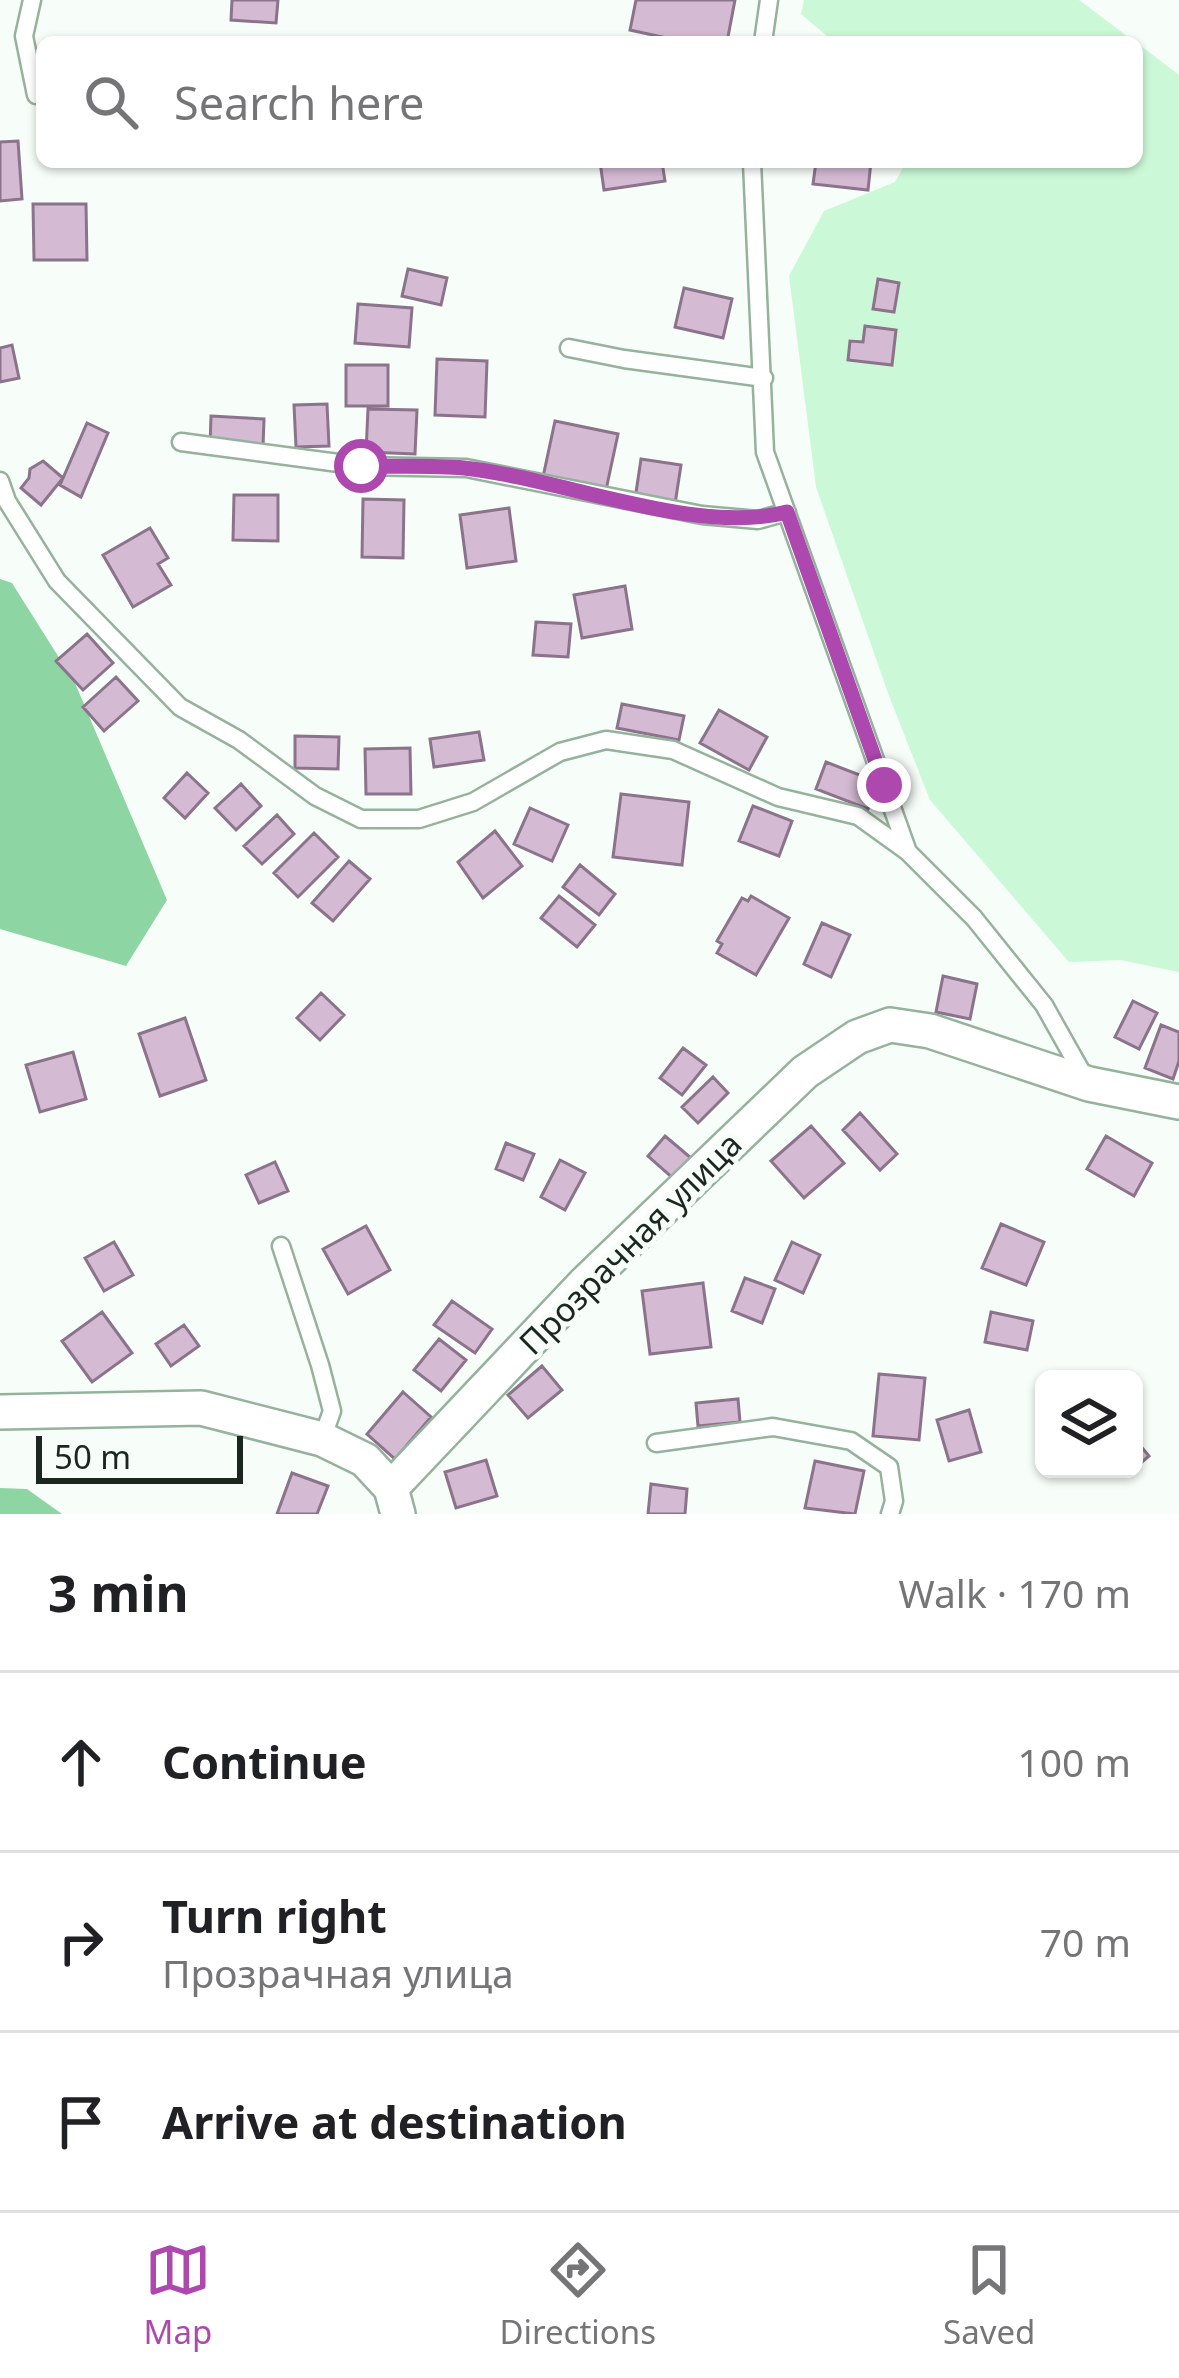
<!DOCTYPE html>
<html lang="en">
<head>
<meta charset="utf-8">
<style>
  :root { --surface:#fff; --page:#f2f2f2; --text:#202124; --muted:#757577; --line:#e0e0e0; --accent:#ac48ae }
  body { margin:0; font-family:"Noto Sans",sans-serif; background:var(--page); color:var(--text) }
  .controls { position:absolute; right:36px; bottom:36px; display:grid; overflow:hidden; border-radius:18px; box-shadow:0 3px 9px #0004 }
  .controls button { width:108px; height:108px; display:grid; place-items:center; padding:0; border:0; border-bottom:3px solid var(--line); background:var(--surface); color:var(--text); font:60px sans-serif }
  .scale { position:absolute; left:36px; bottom:30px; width:207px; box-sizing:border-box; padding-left:12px; border:6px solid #1a261e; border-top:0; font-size:33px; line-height:42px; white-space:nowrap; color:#1a261e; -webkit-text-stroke:9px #f7fdf9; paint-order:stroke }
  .stop { position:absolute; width:36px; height:36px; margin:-27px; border:9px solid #ac48ae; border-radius:50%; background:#fff }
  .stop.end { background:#ac48ae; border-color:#fff; box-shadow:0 3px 12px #0008 }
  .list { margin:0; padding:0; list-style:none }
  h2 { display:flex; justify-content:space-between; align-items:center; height:156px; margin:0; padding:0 48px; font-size:51px }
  h2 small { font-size:39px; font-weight:400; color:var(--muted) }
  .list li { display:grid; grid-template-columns:78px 1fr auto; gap:36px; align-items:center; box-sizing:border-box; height:180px; padding:0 48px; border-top:3px solid var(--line) }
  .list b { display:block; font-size:45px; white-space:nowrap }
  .list p { margin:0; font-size:39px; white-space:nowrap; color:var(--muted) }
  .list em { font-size:39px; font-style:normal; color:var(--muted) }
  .icon { flex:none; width:66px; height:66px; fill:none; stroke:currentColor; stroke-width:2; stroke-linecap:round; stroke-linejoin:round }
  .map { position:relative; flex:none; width:1179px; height:1514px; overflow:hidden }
  .search { position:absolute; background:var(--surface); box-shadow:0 3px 9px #0004; left:36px; right:36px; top:36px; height:132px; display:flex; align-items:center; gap:30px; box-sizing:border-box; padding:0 42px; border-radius:18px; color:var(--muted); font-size:45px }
  .sheet { height:696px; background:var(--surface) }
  nav { display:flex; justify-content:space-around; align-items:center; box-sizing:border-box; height:168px; border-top:3px solid var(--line); background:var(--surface); font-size:33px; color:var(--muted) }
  nav a { display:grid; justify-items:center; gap:6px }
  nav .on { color:var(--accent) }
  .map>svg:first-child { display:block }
  .green { fill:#cbf9d8 }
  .forest { fill:#8dd6a4 }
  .building { fill:#d4bad3; stroke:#8b748b; stroke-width:3 }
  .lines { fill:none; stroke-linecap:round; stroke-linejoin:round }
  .service-casing { stroke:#95b29d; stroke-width:21 }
  .minor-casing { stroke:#95b29d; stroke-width:38 }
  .service { stroke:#fff; stroke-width:16 }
  .minor { stroke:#fff; stroke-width:33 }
  .route { stroke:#ac48ae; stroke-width:15 }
  .labels { text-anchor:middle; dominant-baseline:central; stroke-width:10; stroke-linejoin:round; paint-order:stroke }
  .street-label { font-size:33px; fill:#1a261e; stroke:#f7fdf9 }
</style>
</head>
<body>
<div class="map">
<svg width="1179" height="1514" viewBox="0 0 1179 1514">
  <rect width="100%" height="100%" fill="#f7fdf9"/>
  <!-- green -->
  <path class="green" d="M 804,0 L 1079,0 L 1135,42 L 834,42 L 801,14 Z
    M 1137,43 L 1179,75 L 1179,972 L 1120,960 L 1069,962 L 930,800 L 889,696 L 816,487 L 789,276 L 824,211 L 895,182 L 906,162 L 1137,162 Z"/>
  <!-- forest -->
  <path class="forest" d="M 0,579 L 12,583 L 75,683 L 167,900 L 126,966 L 0,929 Z
    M 0,1488 L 27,1489 L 62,1514 L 0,1514 Z"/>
  <!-- building -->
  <path class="building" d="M 232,0 L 278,0 L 276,23 L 231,20 Z
    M 636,0 L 735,0 L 727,42 L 685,42 L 630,30 Z
    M 18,141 L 22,199 L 0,201 L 0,142 Z
    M 600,162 L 662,162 L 665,181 L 604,190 Z
    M 816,162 L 871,162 L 868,190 L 813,184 Z
    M 33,204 L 86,204 L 87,260 L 34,260 Z
    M 408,269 L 447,278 L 441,305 L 402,296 Z
    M 878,279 L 899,283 L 894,312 L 873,309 Z
    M 684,288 L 732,299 L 723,338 L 675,327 Z
    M 358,304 L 412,308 L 409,347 L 355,343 Z
    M 865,326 L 896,330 L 892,365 L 848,360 L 850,341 L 863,342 Z
    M 12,345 L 19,378 L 0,382 L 0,348 Z
    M 437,359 L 487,361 L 485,417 L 435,415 Z
    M 346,365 L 388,365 L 388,406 L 346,406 Z
    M 327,404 L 329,446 L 296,447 L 294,405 Z
    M 368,409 L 417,410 L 415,454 L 366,452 Z
    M 211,416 L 264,419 L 263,447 L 210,445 Z
    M 555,421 L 618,434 L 606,490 L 543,477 Z
    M 87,423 L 108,433 L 81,497 L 60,485 Z
    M 641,459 L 681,465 L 675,504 L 635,499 Z
    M 43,461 L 63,478 L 41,505 L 21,488 L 29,478 L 30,469 Z
    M 234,495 L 278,495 L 278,541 L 233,540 Z
    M 363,499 L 404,500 L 403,558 L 362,557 Z
    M 509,508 L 516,561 L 467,568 L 460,515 Z
    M 150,528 L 168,558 L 158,564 L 171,585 L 133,607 L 103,555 Z
    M 625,586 L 632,629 L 582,638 L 574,595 Z
    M 536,622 L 571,624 L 568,657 L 533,655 Z
    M 87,634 L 113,663 L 83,690 L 56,661 Z
    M 116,677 L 138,701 L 104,731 L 83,707 Z
    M 622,704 L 684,716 L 679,740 L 617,728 Z
    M 719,710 L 767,737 L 749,770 L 700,743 Z
    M 479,732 L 484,760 L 434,767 L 430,739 Z
    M 295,736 L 339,737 L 338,769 L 295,768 Z
    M 410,748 L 411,794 L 366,794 L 365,749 Z
    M 826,762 L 878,782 L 868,809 L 816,789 Z
    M 187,773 L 208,793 L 185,818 L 164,798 Z
    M 241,784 L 261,806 L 236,830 L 215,808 Z
    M 621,794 L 689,802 L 682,865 L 613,857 Z
    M 753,806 L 792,821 L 779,856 L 739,841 Z
    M 530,808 L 568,825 L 552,861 L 514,844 Z
    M 277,815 L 294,834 L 262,864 L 244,846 Z
    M 495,831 L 522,866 L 483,898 L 458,862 Z
    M 314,833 L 338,857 L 298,897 L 274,873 Z
    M 349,861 L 370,879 L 333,921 L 312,903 Z
    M 580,865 L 615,894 L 599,915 L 563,887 Z
    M 559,896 L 595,925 L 577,947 L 541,918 Z
    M 751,896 L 789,918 L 756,975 L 717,953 L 722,944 L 717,941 L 742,898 L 748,901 Z
    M 822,923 L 850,935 L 831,977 L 804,964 Z
    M 943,976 L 977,984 L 970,1019 L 936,1012 Z
    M 321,993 L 344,1015 L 320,1040 L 297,1018 Z
    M 1133,1001 L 1157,1013 L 1139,1049 L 1115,1037 Z
    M 185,1018 L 206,1080 L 160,1096 L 139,1034 Z
    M 1161,1025 L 1179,1032 L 1179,1061 L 1173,1079 L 1145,1068 Z
    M 683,1048 L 706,1065 L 682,1095 L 660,1078 Z
    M 73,1052 L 86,1099 L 40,1112 L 26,1065 Z
    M 713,1077 L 728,1093 L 698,1123 L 682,1107 Z
    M 860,1113 L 897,1154 L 880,1170 L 843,1130 Z
    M 811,1126 L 844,1163 L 804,1198 L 771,1161 Z
    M 665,1136 L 691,1158 L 674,1179 L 648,1156 Z
    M 1106,1136 L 1152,1163 L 1134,1196 L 1087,1169 Z
    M 506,1143 L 534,1154 L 523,1180 L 496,1169 Z
    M 560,1160 L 585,1173 L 565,1210 L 541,1197 Z
    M 275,1162 L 288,1191 L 259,1203 L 246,1175 Z
    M 1001,1224 L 1044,1242 L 1026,1285 L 982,1268 Z
    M 366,1226 L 390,1270 L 348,1294 L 323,1249 Z
    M 114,1242 L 133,1275 L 104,1291 L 85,1258 Z
    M 792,1242 L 820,1255 L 803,1293 L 775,1280 Z
    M 745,1278 L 775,1289 L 762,1323 L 732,1311 Z
    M 703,1283 L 711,1347 L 650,1354 L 642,1291 Z
    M 452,1301 L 492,1329 L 475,1353 L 434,1325 Z
    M 102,1312 L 132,1353 L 92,1382 L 62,1341 Z
    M 991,1312 L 1033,1321 L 1027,1350 L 985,1342 Z
    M 184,1325 L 199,1346 L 171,1366 L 156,1344 Z
    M 439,1339 L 466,1360 L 441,1391 L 414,1370 Z
    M 542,1366 L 562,1390 L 528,1418 L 508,1395 Z
    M 879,1374 L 925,1378 L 919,1440 L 873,1436 Z
    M 403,1392 L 431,1417 L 395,1459 L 367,1434 Z
    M 738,1399 L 740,1422 L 698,1426 L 696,1403 Z
    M 969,1410 L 981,1452 L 949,1461 L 937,1420 Z
    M 1134,1438 L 1149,1456 L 1134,1469 Z
    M 486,1460 L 497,1496 L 456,1508 L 445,1472 Z
    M 815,1461 L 864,1471 L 855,1514 L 805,1508 Z
    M 292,1473 L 328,1486 L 317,1514 L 277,1514 Z
    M 651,1484 L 687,1489 L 685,1514 L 648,1514 Z"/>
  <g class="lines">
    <defs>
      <path id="service" d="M 32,0 L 24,36 L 36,95
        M 763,42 L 769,0
        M 752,162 L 765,452 L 908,852 L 974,918 L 1044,1005 L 1085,1078
        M 569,348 L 624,359 L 764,378
        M 181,442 L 361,466 L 466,468 L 702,515 L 758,520 L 787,512
        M 0,481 L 7,501 L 57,581 L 180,707 L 239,740 L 315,796 L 361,819 L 419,819 L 473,802 L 560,752 L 606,740 L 673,750 L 778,797 L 858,816 L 908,852
        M 281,1246 L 320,1365 L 332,1411 L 322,1439
        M 656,1443 L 773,1427 L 851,1441 L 889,1467 L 894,1501 L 890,1514"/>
      <path id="minor" d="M 0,1412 L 201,1408 L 322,1439 L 365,1460 L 391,1488 L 398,1514
        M 391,1488 L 584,1284 L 805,1072 L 857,1037 L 890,1025 L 930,1031 L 1089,1084 L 1179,1102"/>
    </defs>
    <!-- service casing -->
    <use href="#service" class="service-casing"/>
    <!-- minor casing -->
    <use href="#minor" class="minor-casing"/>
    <!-- service -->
    <use href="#service" class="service"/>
    <!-- minor -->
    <use href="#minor" class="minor"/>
  </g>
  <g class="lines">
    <!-- route -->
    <path class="route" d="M 361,466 C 395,467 430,465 464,468 C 560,478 695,536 787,512 L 884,785"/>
  </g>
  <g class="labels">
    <!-- street labels -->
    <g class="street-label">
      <text transform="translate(630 1243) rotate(-45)">Прозрачная улица</text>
    </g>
  </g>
</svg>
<div class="controls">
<button><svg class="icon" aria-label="layers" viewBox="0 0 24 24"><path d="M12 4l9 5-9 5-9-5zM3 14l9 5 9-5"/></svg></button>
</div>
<div class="scale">50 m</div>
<div class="stop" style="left:361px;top:466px"></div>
<div class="stop end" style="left:884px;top:785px"></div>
<div class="search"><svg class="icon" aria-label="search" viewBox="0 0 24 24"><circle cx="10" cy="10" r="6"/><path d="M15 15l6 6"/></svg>Search here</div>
</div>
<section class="sheet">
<h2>3 min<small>Walk · 170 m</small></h2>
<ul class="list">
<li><svg class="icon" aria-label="ahead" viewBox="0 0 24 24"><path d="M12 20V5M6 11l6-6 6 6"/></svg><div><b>Continue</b></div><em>100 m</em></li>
<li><svg class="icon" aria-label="right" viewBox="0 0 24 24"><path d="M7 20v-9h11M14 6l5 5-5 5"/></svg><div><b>Turn right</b><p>Прозрачная улица</p></div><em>70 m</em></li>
<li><svg class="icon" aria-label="arrive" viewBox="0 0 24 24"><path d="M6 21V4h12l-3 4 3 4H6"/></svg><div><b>Arrive at destination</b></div></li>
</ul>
</section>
<nav>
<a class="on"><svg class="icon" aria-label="map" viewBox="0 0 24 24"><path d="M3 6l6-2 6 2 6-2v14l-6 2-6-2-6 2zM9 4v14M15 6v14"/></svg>Map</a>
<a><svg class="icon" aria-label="directions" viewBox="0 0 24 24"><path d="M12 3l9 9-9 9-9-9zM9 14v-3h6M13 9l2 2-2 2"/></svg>Directions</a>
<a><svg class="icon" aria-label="saved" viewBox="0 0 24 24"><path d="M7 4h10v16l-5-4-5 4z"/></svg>Saved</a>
</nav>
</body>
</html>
